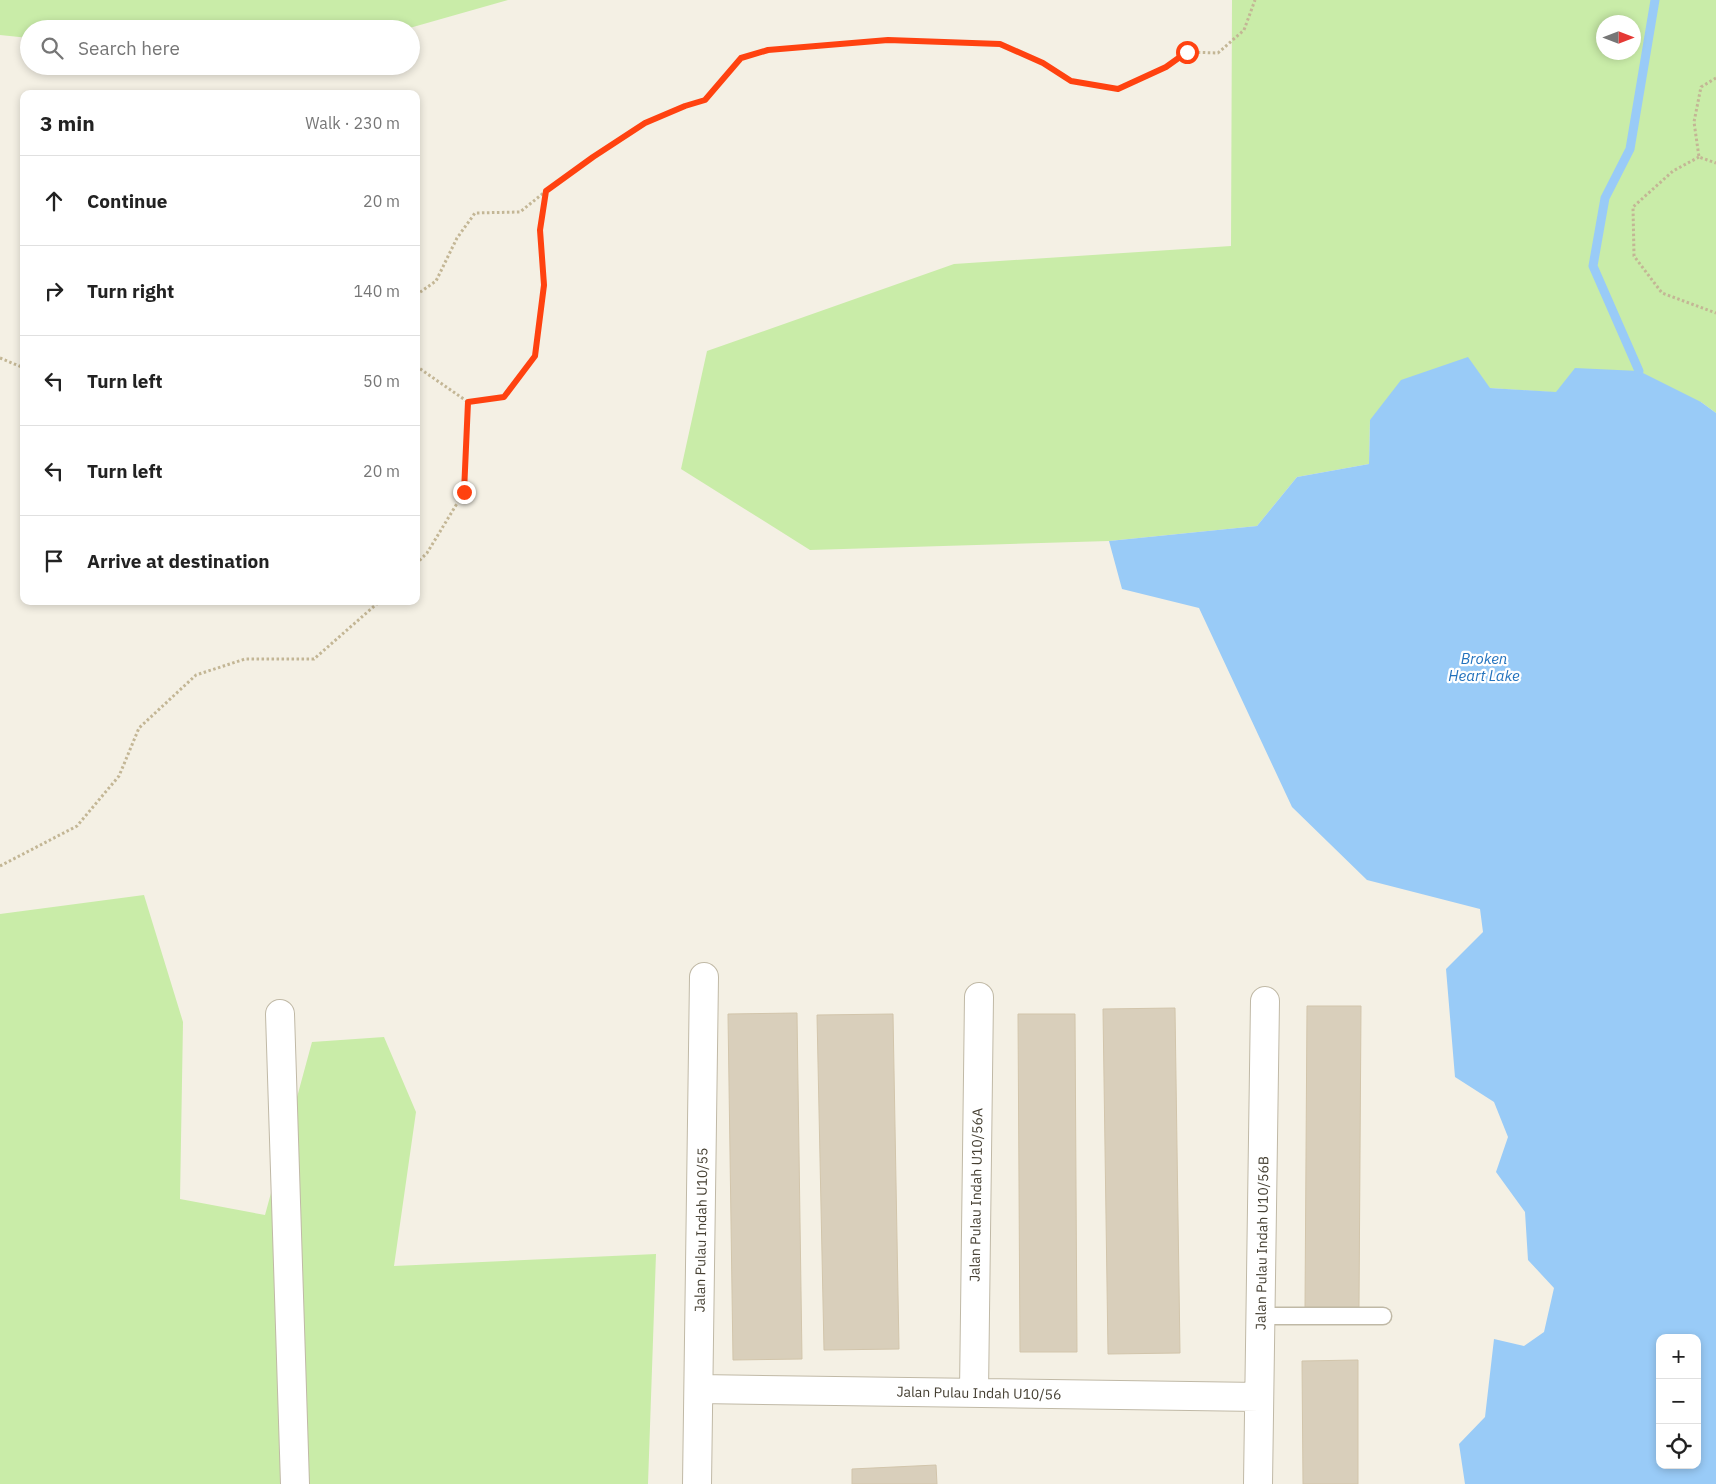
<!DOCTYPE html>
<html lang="en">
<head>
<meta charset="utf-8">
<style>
  :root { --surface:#fff; --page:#f6f6f6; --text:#222; --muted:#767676; --line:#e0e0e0 }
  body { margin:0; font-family:"IBM Plex Sans",sans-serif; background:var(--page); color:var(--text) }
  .controls { position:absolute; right:15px; bottom:15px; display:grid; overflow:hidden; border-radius:10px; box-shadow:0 2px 8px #0003 }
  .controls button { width:45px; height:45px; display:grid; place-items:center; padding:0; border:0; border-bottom:1px solid var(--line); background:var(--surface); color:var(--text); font:25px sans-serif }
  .compass { position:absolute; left:1596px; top:15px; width:45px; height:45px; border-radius:50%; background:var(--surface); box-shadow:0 2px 8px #0003; rotate:90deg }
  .stop { position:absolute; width:15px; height:15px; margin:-11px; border:4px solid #ff4210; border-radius:50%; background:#fff }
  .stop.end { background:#ff4210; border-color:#fff; box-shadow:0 1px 5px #0008 }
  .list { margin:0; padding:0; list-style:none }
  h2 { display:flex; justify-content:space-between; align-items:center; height:65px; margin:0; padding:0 20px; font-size:21px }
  h2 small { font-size:16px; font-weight:400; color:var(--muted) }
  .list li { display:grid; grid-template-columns:32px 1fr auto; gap:15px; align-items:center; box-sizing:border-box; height:90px; padding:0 20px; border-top:1px solid var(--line) }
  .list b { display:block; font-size:19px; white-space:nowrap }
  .list em { font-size:16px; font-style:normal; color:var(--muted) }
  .icon { flex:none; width:28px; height:28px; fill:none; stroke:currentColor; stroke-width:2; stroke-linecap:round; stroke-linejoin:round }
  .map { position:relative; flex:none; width:1716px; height:1484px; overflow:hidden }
  .search { position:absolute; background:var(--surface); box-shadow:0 2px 8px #0003; left:20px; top:20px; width:400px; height:55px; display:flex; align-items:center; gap:12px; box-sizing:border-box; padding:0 18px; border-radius:28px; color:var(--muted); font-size:19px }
  .panel { position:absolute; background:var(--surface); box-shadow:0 2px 8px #0003; left:20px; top:90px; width:400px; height:515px; border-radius:10px }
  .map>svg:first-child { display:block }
  .green { fill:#c9eca8; fill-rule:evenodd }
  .water { fill:#99cbf7; fill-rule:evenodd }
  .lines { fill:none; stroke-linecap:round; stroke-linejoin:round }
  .stream { stroke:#99cbf7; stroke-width:9 }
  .building { fill:#d9cfbb; stroke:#d2c5ab }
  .lane-casing { stroke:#c0b9a6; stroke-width:19 }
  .street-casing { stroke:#c0b9a6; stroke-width:30 }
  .path { stroke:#c3b695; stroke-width:3; stroke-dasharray:2.5 2.5; stroke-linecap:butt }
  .lane { stroke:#fff; stroke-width:16 }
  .street { stroke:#fff; stroke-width:28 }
  .route { stroke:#ff4210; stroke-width:6 }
  .labels { text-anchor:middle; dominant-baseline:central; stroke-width:4.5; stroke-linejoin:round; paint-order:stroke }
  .street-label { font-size:14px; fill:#464033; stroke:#fff }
  .water-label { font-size:15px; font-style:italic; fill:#2272bd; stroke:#fff }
</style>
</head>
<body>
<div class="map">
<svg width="1716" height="1484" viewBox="0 0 1716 1484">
  <rect width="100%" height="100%" fill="#f4f0e4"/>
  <!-- green -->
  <path class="green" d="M 0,0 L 508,0 L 406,29 L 29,29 L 29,38 L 0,35 Z
    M 1232,0 L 1716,0 L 1716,413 L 1701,402 L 1490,388 L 1370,420 L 1369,464 L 1297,477 L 1257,526 L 1109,541 L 810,550 L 681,469 L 707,351 L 954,264 L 1231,246 ZM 1604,22 L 1634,22 L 1634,52 L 1604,52 Z
    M 144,895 L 183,1022 L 180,1199 L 265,1215 L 312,1042 L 384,1037 L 416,1112 L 394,1266 L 656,1254 L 648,1484 L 0,1484 L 0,914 Z"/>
  <!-- water -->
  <path class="water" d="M 1468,357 L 1490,388 L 1556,392 L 1575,368 L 1639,371 L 1701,402 L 1716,413 L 1716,1484 L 1465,1484 L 1459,1444 L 1485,1417 L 1494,1339 L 1524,1346 L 1544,1332 L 1554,1288 L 1528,1260 L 1525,1212 L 1496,1172 L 1508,1137 L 1494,1102 L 1455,1077 L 1446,969 L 1483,932 L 1480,909 L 1367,880 L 1292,807 L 1199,608 L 1122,589 L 1109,541 L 1257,526 L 1297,477 L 1369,464 L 1370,420 L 1401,380 ZM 1660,1338 L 1697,1338 L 1697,1465 L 1660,1465 Z"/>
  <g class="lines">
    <!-- stream -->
    <path class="stream" d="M 1639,371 L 1593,266 L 1605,198 L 1630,149 L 1655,0"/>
  </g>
  <!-- building -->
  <path class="building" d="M 1307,1006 L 1361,1006 L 1359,1307 L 1305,1307 Z
    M 1175,1008 L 1180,1353 L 1108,1354 L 1103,1009 Z
    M 797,1013 L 802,1359 L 733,1360 L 728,1014 Z
    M 893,1014 L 899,1349 L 824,1350 L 817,1015 Z
    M 1018,1014 L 1075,1014 L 1077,1352 L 1020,1352 Z
    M 1358,1360 L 1358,1484 L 1303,1484 L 1302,1361 Z
    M 936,1465 L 937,1484 L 852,1484 L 852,1469 Z"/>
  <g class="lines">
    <defs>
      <path id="lane" d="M 1261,1316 L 1383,1316"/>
      <path id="street" d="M 280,1014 L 295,1484
        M 699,1389 L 1259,1397
        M 974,1392 L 979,997
        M 697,1484 L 704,977
        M 1258,1484 L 1265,1001"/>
    </defs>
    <!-- lane casing -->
    <use href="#lane" class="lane-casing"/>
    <!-- street casing -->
    <use href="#street" class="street-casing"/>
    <!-- path -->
    <path class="path" d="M 1716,78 L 1701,87 L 1694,122 L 1699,157 L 1716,163
      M 1699,157 L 1673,171 L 1633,207 L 1634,256 L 1662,293 L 1716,313
      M 416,295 L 436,281 L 457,238 L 475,213 L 520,212 L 546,191
      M 0,358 L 24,368
      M 416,366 L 468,402 L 504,397 L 535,355 L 545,285 L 540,230 L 546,191 L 593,157 L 645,123 L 685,106 L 705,100 L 741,58 L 768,50 L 888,40 L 1000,44 L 1043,63 L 1071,81 L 1118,89 L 1166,67 L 1187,52 L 1218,53 L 1244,30 L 1255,0
      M 416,564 L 427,553 L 464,492 L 468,402
      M 0,866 L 77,826 L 119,776 L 139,728 L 196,675 L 245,659 L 314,659 L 380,601"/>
    <!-- lane -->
    <use href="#lane" class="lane"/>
    <!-- street -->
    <use href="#street" class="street"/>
  </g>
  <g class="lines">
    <!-- route -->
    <path class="route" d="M 464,492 L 468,402 L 504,397 L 535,356 L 544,285 L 540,230 L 546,191 L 593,157 L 645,123 L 685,106 L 705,100 L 741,58 L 768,50 L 888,40 L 1000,44 L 1043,63 L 1071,81 L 1118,89 L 1166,67 L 1187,52"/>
  </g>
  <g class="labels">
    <!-- street labels -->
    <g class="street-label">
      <text transform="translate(976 1195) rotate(-89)">Jalan Pulau Indah U10/56A</text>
      <text transform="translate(701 1230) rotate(-89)">Jalan Pulau Indah U10/55</text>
      <text transform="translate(1262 1243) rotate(-89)">Jalan Pulau Indah U10/56B</text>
      <text transform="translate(979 1393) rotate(1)">Jalan Pulau Indah U10/56</text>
    </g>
    <!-- water labels -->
    <g class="water-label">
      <text x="1484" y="658">Broken<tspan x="1484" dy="17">Heart Lake</tspan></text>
    </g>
  </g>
</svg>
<div class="controls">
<button>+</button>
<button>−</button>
<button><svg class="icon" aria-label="locate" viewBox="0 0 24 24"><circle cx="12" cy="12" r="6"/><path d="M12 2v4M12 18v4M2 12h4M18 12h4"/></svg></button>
</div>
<svg class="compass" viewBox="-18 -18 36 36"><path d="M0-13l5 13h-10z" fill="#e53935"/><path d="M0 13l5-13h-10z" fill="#767676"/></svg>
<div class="stop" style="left:1187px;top:52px"></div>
<div class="stop end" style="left:464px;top:492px"></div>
<div class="search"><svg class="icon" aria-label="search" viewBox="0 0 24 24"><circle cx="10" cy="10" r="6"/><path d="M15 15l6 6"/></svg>Search here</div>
<section class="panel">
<h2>3 min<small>Walk · 230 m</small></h2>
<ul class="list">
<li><svg class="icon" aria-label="ahead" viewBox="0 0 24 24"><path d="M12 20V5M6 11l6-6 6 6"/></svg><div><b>Continue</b></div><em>20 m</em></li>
<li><svg class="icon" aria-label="right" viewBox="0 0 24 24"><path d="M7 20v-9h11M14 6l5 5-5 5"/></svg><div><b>Turn right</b></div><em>140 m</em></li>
<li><svg class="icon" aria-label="left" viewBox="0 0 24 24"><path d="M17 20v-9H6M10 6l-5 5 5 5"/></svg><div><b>Turn left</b></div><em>50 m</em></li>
<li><svg class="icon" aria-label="left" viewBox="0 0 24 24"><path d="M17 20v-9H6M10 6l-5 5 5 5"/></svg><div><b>Turn left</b></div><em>20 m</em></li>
<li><svg class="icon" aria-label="arrive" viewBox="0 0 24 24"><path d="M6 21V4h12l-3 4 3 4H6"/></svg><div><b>Arrive at destination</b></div></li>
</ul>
</section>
</div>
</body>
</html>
